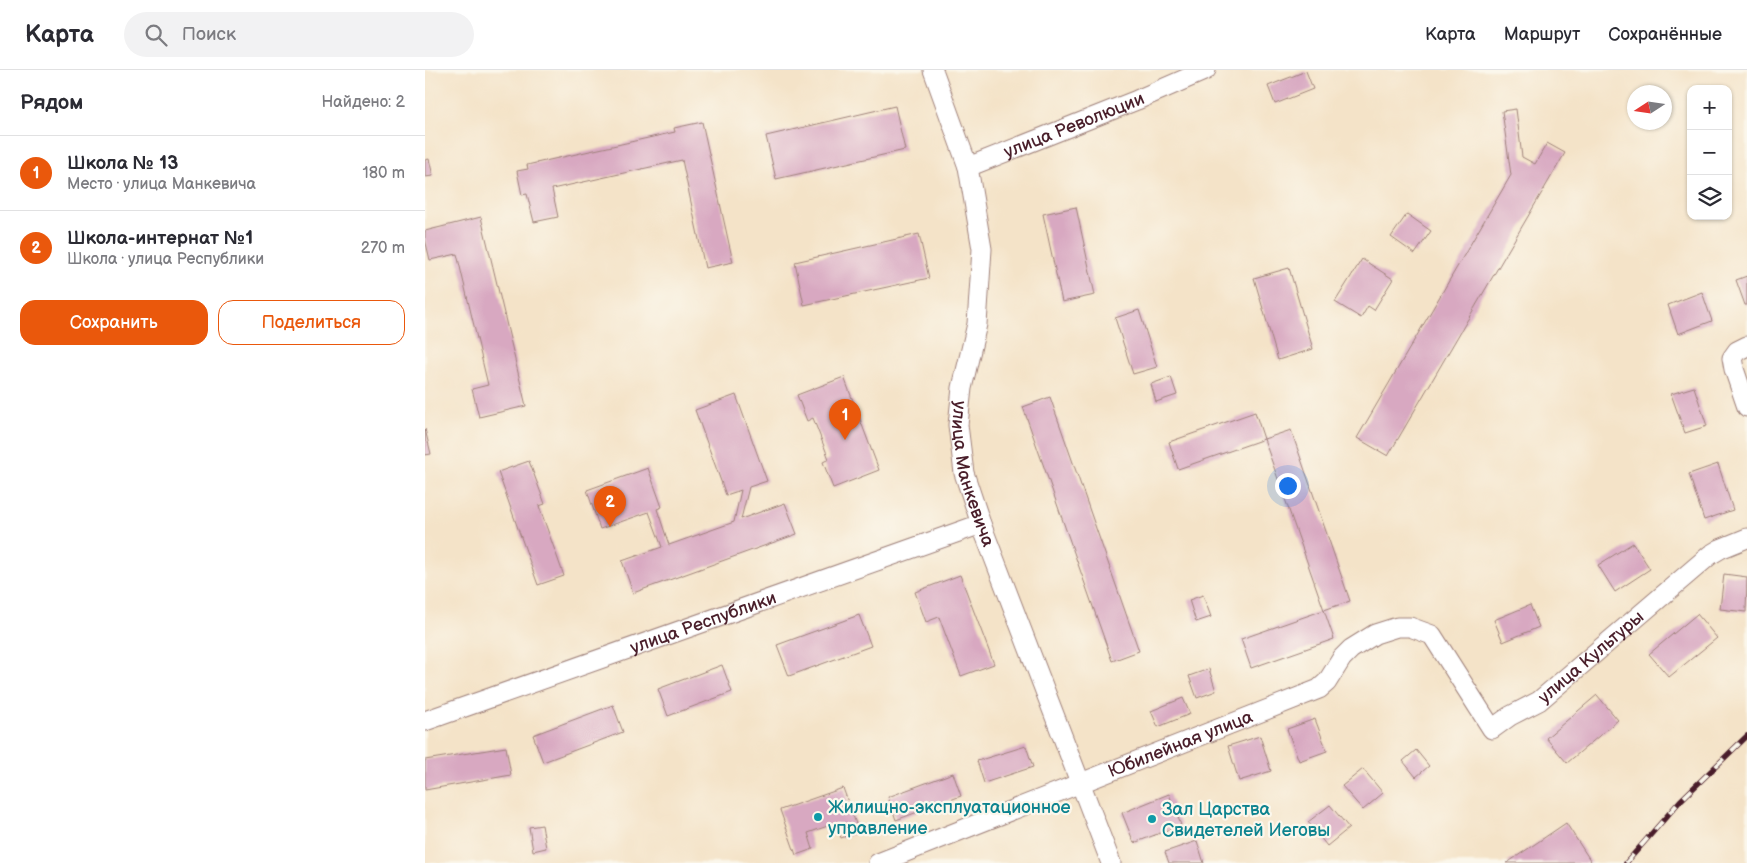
<!DOCTYPE html>
<html lang="ru">
<head>
<meta charset="utf-8">
<style>
  :root { --surface:#fff; --page:#f2f2f3; --text:#2b2b33; --muted:#7c7c81; --line:#e1e1e2; --accent:#ea580c }
  body { margin:0; font-family:"Balsamiq Sans",sans-serif; background:var(--page); color:var(--text) }
  .controls { position:absolute; right:15px; top:15px; display:grid; overflow:hidden; border-radius:10px; box-shadow:0 1px 4px #0004 }
  .controls button { width:45px; height:45px; display:grid; place-items:center; padding:0; border:0; border-bottom:1px solid var(--line); background:var(--surface); color:var(--text); font:25px sans-serif }
  .compass { position:absolute; left:1202px; top:15px; width:45px; height:45px; border-radius:50%; background:var(--surface); box-shadow:0 1px 4px #0004; rotate:258deg }
  .you { position:absolute; left:862px; top:415px; width:18px; height:18px; margin:-12px; border:4px solid #fff; border-radius:50%; background:#1a73e8; box-shadow:0 0 0 8px #1a73e833 }
  .badge { display:grid; place-items:center; width:32px; height:32px; border-radius:50%; background:var(--accent); color:#fff; font-size:16px; font-weight:700 }
  .pin { position:absolute; translate:-50% -41px; filter:drop-shadow(0 1px 2px #0008) }
  .pin::after { content:''; position:absolute; top:26px; width:18px; height:15px; background:inherit; clip-path:polygon(0 0,100% 0,50% 100%) }
  .list { margin:0; padding:0; list-style:none }
  h2 { display:flex; justify-content:space-between; align-items:center; height:65px; margin:0; padding:0 20px; font-size:21px }
  h2 small { font-size:16px; font-weight:400; color:var(--muted) }
  .list li { display:grid; grid-template-columns:32px 1fr auto; gap:15px; align-items:center; box-sizing:border-box; height:75px; padding:0 20px; border-top:1px solid var(--line) }
  .list b { display:block; font-size:19px; white-space:nowrap }
  .list p { margin:0; font-size:16px; white-space:nowrap; color:var(--muted) }
  .list em { font-size:16px; font-style:normal; color:var(--muted) }
  .actions { display:flex; gap:10px; padding:15px 20px }
  .actions a { flex:1; padding:11px 0; border:1px solid var(--accent); border-radius:15px; text-align:center; font-size:18px; color:var(--accent) }
  .actions .main { background:var(--accent); color:#fff }
  .icon { flex:none; width:28px; height:28px; fill:none; stroke:currentColor; stroke-width:2; stroke-linecap:round; stroke-linejoin:round }
  .map { position:relative; flex:none; width:1322px; height:793px; overflow:hidden }
  header { display:flex; align-items:center; gap:30px; box-sizing:border-box; height:70px; padding:0 25px; background:var(--surface); border-bottom:1px solid var(--line) }
  header strong { font-size:24px }
  nav { display:flex; gap:28px; margin-inline-start:auto; font-size:18px }
  .search { width:350px; height:45px; background:var(--page); display:flex; align-items:center; gap:12px; box-sizing:border-box; padding:0 18px; border-radius:28px; color:var(--muted); font-size:19px }
  main { display:flex }
  aside { flex:1; background:var(--surface) }
  .map>svg:first-child { display:block }
  .building { fill:#d8a8c1 }
  .lines { fill:none; stroke-linecap:round; stroke-linejoin:round }
  .minor-casing { stroke:#9f817a; stroke-width:21 }
  .minor { stroke:#fff; stroke-width:19 }
  .rail-casing { stroke:#4a1f2b; stroke-width:5.5 }
  .rail { stroke:#fbf7ec; stroke-width:4; stroke-dasharray:11; stroke-linecap:butt }
  .culture-dot { fill:#0f9aa8; stroke:#fbf7ec; stroke-width:2 }
  .labels { text-anchor:middle; dominant-baseline:central; stroke-width:4.5; stroke-linejoin:round; paint-order:stroke }
  .street-label { font-size:18px; fill:#4a1f2b; stroke:#fbf7ec }
  .culture-label { font-size:18px; fill:#0d838f; stroke:#fbf7ec; text-anchor:start }
</style>
</head>
<body>
<header>
<strong>Карта</strong>
<div class="search"><svg class="icon" aria-label="search" viewBox="0 0 24 24"><circle cx="10" cy="10" r="6"/><path d="M15 15l6 6"/></svg>Поиск</div>
<nav><a>Карта</a><a>Маршрут</a><a>Сохранённые</a></nav>
</header>
<main>
<aside>
<h2>Рядом<small>Найдено: 2</small></h2>
<ul class="list">
<li><span class="badge">1</span><div><b>Школа № 13</b><p>Место · улица Манкевича</p></div><em>180 m</em></li>
<li><span class="badge">2</span><div><b>Школа-интернат №1</b><p>Школа · улица Республики</p></div><em>270 m</em></li>
</ul>
<div class="actions"><a class="main">Сохранить</a><a>Поделиться</a></div>
</aside>
<div class="map">
<svg width="1322" height="793" viewBox="0 0 1322 793">
  <rect width="100%" height="100%" fill="#fbf7ec"/>
  <filter id="ink" filterUnits="userSpaceOnUse"><feTurbulence type="fractalNoise" baseFrequency=".02" numOctaves="2"/><feDisplacementMap in="SourceGraphic" scale="10" xChannelSelector="R" yChannelSelector="G"/><feConvolveMatrix kernelMatrix="1 2 1 2 8 2 1 2 1" color-interpolation-filters="sRGB"/></filter>
  <filter id="wash" filterUnits="userSpaceOnUse"><feTurbulence type="fractalNoise" baseFrequency=".0096" numOctaves="4" result="noise"/><feDisplacementMap in="SourceGraphic" scale="20" xChannelSelector="R" yChannelSelector="G"/><feGaussianBlur stdDeviation="1.12" result="paint"/><feColorMatrix in="noise" values="0 0 0 0 0 0 0 0 0 0 0 0 0 0 0 0 0 1.4 0 .05"/><feComposite in="paint" operator="in"/></filter>
  <g filter="url(#wash)">
    <rect width="100%" height="100%" fill="#f4e3c8"/>
    <g id="blocks">
      <!-- building -->
      <path class="building" d="M 881,1 L 888,19 L 850,34 L 843,16 Z
        M 470,36 L 480,80 L 351,109 L 341,66 Z
        M 1091,39 L 1097,87 L 1110,94 L 1122,73 L 1140,83 L 963,386 L 932,368 L 1086,105 L 1077,41 Z
        M 277,52 L 308,192 L 280,198 L 257,90 L 127,119 L 133,147 L 109,152 L 102,124 L 97,125 L 92,101 L 103,99 L 102,95 L 250,62 L 249,58 Z
        M 4,89 L 8,106 L 0,107 L 0,90 Z
        M 651,137 L 670,225 L 637,232 L 618,144 Z
        M 982,144 L 1006,161 L 990,184 L 966,167 Z
        M 56,147 L 101,336 L 54,347 L 47,319 L 63,315 L 32,184 L 5,190 L 0,169 L 0,161 Z
        M 494,164 L 504,208 L 379,235 L 370,192 Z
        M 937,189 L 968,209 L 949,240 L 943,236 L 936,248 L 910,232 Z
        M 864,198 L 888,279 L 853,290 L 829,208 Z
        M 1322,206 L 1322,235 L 1320,235 L 1311,210 Z
        M 1277,222 L 1287,251 L 1253,264 L 1243,235 Z
        M 714,240 L 732,297 L 708,304 L 690,248 Z
        M 419,307 L 454,400 L 408,418 L 398,392 L 404,389 L 388,348 L 382,351 L 372,325 Z
        M 746,307 L 752,325 L 731,332 L 726,314 Z
        M 1269,317 L 1282,356 L 1260,363 L 1246,324 Z
        M 311,325 L 342,411 L 324,417 L 316,449 L 360,433 L 372,464 L 208,523 L 197,491 L 237,477 L 224,442 L 175,459 L 162,420 L 223,398 L 237,437 L 232,439 L 244,475 L 309,452 L 316,420 L 301,425 L 270,340 Z
        M 625,327 L 714,581 L 687,591 L 598,337 Z
        M 830,342 L 839,369 L 753,399 L 744,372 Z
        M 0,359 L 6,384 L 0,385 Z
        M 866,360 L 925,531 L 899,540 L 839,369 Z
        M 104,391 L 120,434 L 114,436 L 139,506 L 113,515 L 73,402 Z
        M 1293,394 L 1308,440 L 1279,450 L 1264,404 Z
        M 1208,473 L 1225,499 L 1190,522 L 1173,495 Z
        M 1299,504 L 1322,507 L 1321,542 L 1295,539 Z
        M 535,505 L 569,594 L 536,606 L 514,547 L 501,552 L 490,522 Z
        M 778,525 L 786,547 L 771,552 L 764,530 Z
        M 1105,535 L 1114,557 L 1078,572 L 1069,550 Z
        M 899,540 L 909,569 L 826,598 L 816,569 Z
        M 1272,544 L 1292,568 L 1244,607 L 1224,584 Z
        M 434,545 L 446,576 L 364,606 L 352,575 Z
        M 297,595 L 307,622 L 243,646 L 233,619 Z
        M 784,599 L 791,621 L 772,628 L 764,606 Z
        M 1172,625 L 1193,650 L 1142,693 L 1121,668 Z
        M 758,628 L 765,644 L 733,657 L 726,641 Z
        M 188,635 L 198,662 L 118,692 L 108,665 Z
        M 890,649 L 902,681 L 874,691 L 862,659 Z
        M 835,666 L 846,701 L 814,711 L 803,676 Z
        M 601,676 L 608,697 L 559,713 L 552,691 Z
        M 81,677 L 86,705 L 0,720 L 0,690 Z
        M 991,680 L 1004,696 L 991,707 L 978,691 Z
        M 938,699 L 958,723 L 938,740 L 917,716 Z
        M 528,703 L 536,726 L 471,750 L 463,727 Z
        M 418,718 L 434,762 L 416,768 L 411,753 L 383,763 L 388,779 L 371,785 L 355,740 Z
        M 744,724 L 756,755 L 709,773 L 697,743 Z
        M 905,735 L 924,758 L 902,776 L 883,752 Z
        M 1141,753 L 1167,793 L 1082,793 Z
        M 117,755 L 121,778 L 108,781 L 104,757 Z
        M 772,771 L 779,793 L 744,793 L 740,782 Z"/>
    </g>
  </g>
  <g filter="url(#ink)">
    <use href="#blocks" fill-opacity="0" stroke="#9f817a" stroke-width="1"/>
    <g class="lines">
      <defs>
        <g id="minor">
          <path id="s1" d="M 508,0 L 543,97 L 557,179 L 552,254 L 537,318 L 533,355 L 539,403 L 556,454 L 686,793"/>
          <path id="s2" d="M 543,97 L 712,30 L 781,0"/>
          <path d="M 1322,276 L 1312,281 L 1307,288 L 1309,299 L 1322,337"/>
          <path id="s3" d="M 0,651 L 556,454"/>
          <path id="s4" d="M 453,793 L 894,619 L 902,612 L 917,588 L 926,579 L 950,564 L 972,557 L 985,557 L 1007,565 L 1067,659 L 1085,646 L 1114,631 L 1285,485 L 1295,479 L 1322,468"/>
        </g>
      </defs>
      <!-- minor casing -->
      <use href="#minor" class="minor-casing"/>
      <!-- minor -->
      <use href="#minor" class="minor"/>
      <defs>
        <path id="rail" d="M 1201,793 L 1255,731 L 1322,666"/>
      </defs>
      <!-- rail casing -->
      <use href="#rail" class="rail-casing"/>
      <!-- rail -->
      <use href="#rail" class="rail"/>
    </g>
  </g>
  <!-- markers -->
  <g class="culture-dot">
    <circle cx="393" cy="747" r="5"/>
    <circle cx="727" cy="749" r="5"/>
  </g>
  <g class="labels">
    <!-- street labels -->
    <g class="street-label">
      <text stroke="none"><textPath href="#s2" startOffset="114">улица Революции</textPath></text>
      <text stroke="none"><textPath href="#s1" startOffset="415">улица Манкевича</textPath></text>
      <text stroke="none"><textPath href="#s3" startOffset="295">улица Республики</textPath></text>
      <text stroke="none"><textPath href="#s4" startOffset="848">улица Культуры</textPath></text>
      <text stroke="none"><textPath href="#s4" startOffset="325">Юбилейная улица</textPath></text>
    </g>
    <!-- culture labels -->
    <g class="culture-label">
      <text x="403" y="737">Жилищно-эксплуатационное<tspan x="403" dy="21">управление</tspan></text>
      <text x="737" y="739">Зал Царства<tspan x="737" dy="21">Свидетелей Иеговы</tspan></text>
    </g>
  </g>
</svg>
<div class="controls">
<button>+</button>
<button>−</button>
<button><svg class="icon" aria-label="layers" viewBox="0 0 24 24"><path d="M12 4l9 5-9 5-9-5zM3 14l9 5 9-5"/></svg></button>
</div>
<svg class="compass" viewBox="-18 -18 36 36"><path d="M0-13l5 13h-10z" fill="#e53935"/><path d="M0 13l5-13h-10z" fill="#7c7c81"/></svg>
<div class="you"></div>
<div class="pin badge" style="left:420px;top:370px">1</div>
<div class="pin badge" style="left:185px;top:457px">2</div>
</div>
</main>
</body>
</html>
